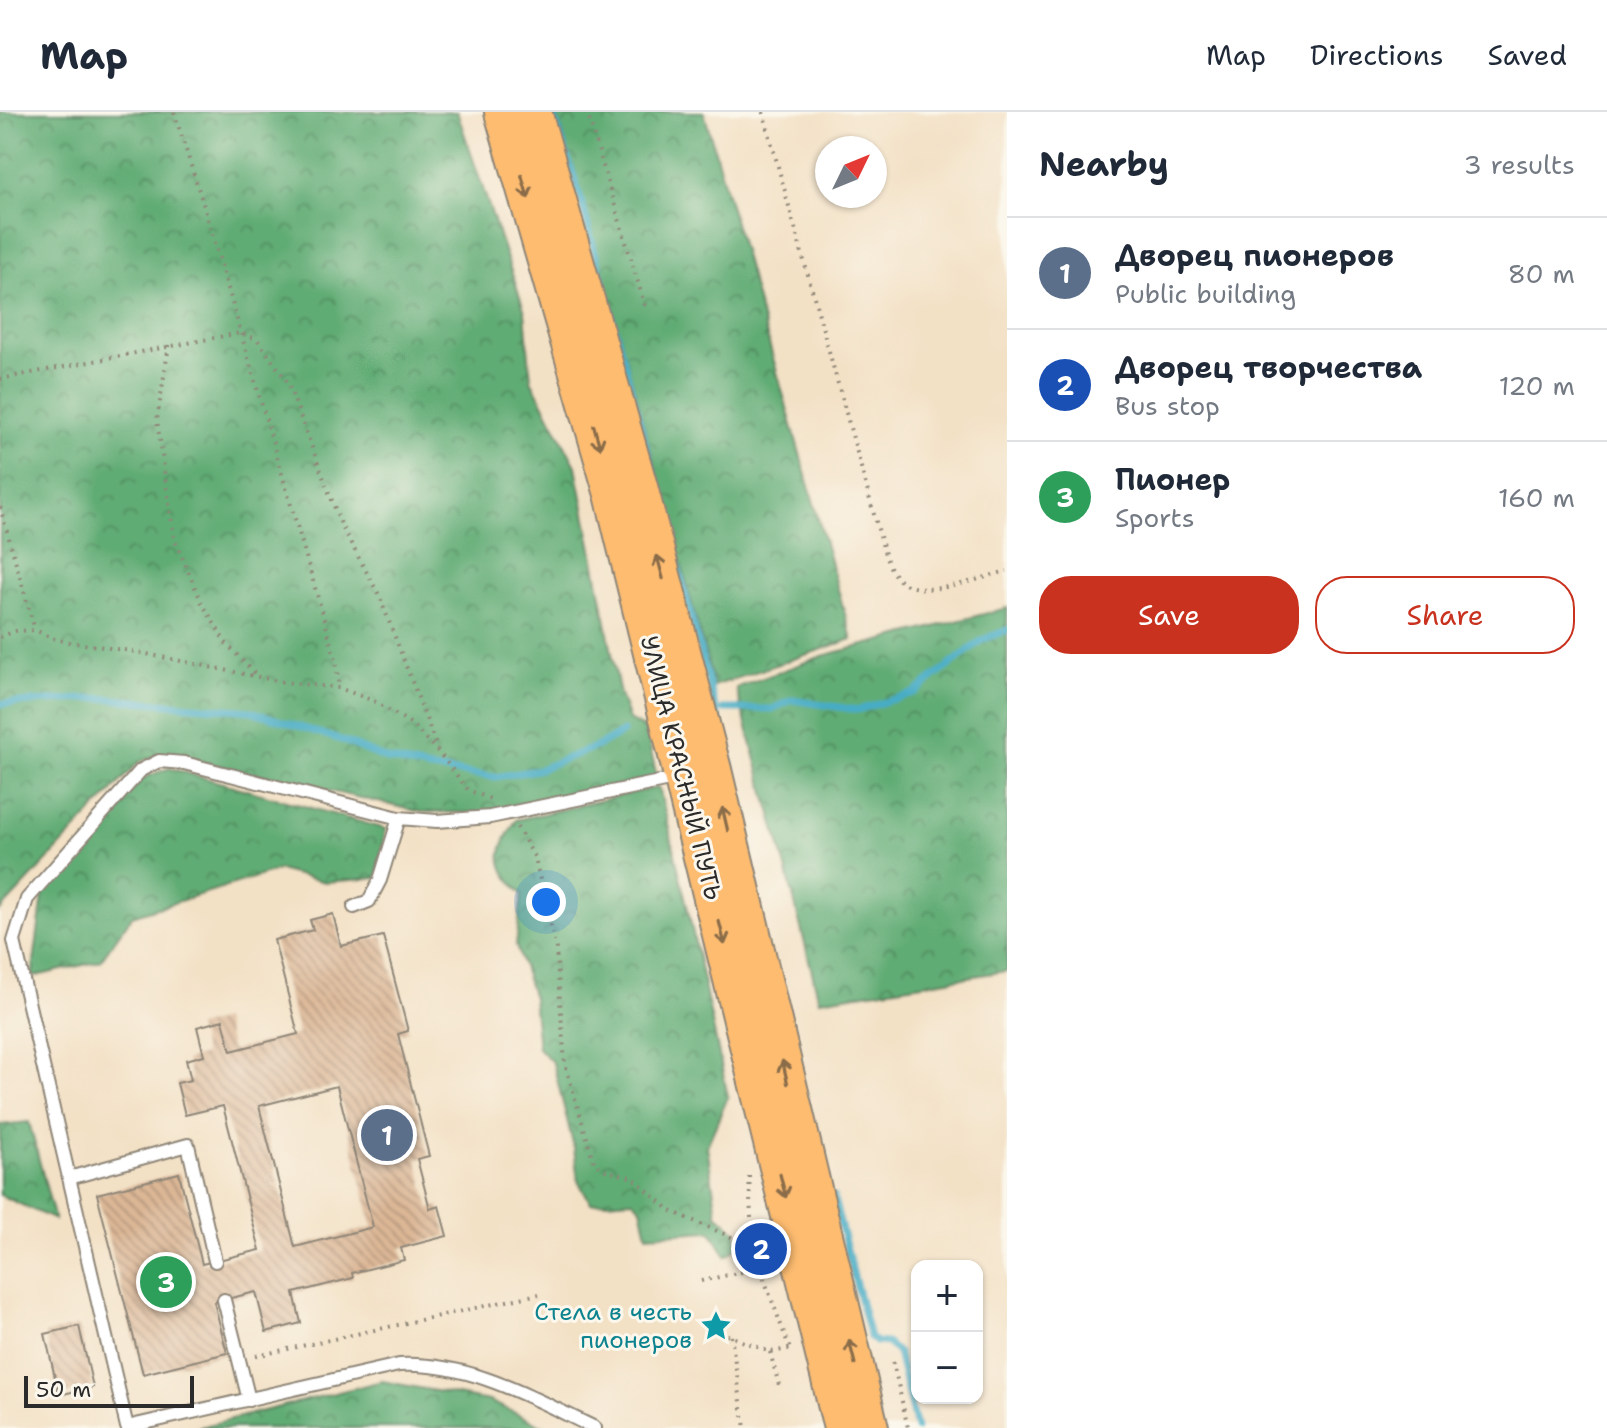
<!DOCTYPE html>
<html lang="en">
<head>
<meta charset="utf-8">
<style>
  :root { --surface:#fff; --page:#f2f2f3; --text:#1f2937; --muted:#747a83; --line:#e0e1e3; --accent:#c8321e }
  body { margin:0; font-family:"Shantell Sans",sans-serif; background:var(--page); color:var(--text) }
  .controls { position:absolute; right:24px; bottom:24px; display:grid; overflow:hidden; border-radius:16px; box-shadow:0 2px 6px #0004 }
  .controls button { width:72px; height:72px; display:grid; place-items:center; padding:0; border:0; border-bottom:2px solid var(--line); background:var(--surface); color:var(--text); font:40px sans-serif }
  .compass { position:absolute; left:815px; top:24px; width:72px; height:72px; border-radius:50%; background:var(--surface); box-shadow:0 2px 6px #0004; rotate:47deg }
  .scale { position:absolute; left:24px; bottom:20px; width:170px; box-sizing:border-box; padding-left:8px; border:4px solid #2b2b2b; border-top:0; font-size:22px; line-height:28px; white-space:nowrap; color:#2b2b2b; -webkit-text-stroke:6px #fbf7ec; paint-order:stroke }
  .you { position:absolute; left:546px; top:790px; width:28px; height:28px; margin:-20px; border:6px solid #fff; border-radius:50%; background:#1a73e8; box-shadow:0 0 0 12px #1a73e833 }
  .badge { display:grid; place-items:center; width:52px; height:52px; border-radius:50%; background:var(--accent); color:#fff; font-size:26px; font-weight:700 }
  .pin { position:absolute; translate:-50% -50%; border:4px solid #fff; box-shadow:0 2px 8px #0006 }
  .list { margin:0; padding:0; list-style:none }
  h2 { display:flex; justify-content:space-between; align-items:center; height:104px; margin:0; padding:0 32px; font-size:34px }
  h2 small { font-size:26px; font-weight:400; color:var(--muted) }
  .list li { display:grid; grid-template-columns:52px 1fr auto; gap:24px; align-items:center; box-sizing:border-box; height:112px; padding:0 32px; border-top:2px solid var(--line) }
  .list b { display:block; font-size:30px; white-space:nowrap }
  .list p { margin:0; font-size:26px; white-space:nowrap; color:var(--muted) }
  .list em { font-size:26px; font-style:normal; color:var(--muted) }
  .actions { display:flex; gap:16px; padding:24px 32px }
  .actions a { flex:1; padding:18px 0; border:2px solid var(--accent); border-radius:32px; text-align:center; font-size:28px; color:var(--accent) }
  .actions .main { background:var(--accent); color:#fff }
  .map { position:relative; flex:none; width:1007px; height:1316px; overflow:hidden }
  header { display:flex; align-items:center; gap:48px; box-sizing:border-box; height:112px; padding:0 40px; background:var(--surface); border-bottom:2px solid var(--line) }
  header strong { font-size:38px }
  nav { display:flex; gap:44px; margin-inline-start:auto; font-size:28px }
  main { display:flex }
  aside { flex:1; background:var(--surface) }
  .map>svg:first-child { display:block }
  .forest { fill:url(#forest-crowns); stroke:#466c50; stroke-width:2 }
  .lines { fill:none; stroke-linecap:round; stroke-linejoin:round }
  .stream { stroke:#46acc5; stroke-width:7 }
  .building { fill:url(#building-back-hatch); fill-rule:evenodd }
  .service-casing { stroke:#8f8678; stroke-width:16 }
  .primary-casing { stroke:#8f8678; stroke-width:40 }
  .path { stroke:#8f8678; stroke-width:4; stroke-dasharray:2 6; stroke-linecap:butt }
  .service { stroke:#fff; stroke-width:12 }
  .primary { stroke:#fdbc70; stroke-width:36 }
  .oneway { stroke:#8a6c4a }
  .labels { text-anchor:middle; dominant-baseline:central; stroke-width:6; stroke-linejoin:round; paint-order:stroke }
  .street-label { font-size:24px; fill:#2b2b2b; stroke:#fbf7ec }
  .culture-label { font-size:24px; fill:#0d838f; stroke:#fbf7ec; text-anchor:end }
</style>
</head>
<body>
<header>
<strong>Map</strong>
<nav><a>Map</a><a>Directions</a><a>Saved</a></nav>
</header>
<main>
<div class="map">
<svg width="1007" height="1316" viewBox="0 0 1007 1316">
  <defs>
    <pattern id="forest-crowns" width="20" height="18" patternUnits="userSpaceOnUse" patternTransform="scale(2)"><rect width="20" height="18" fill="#60ac74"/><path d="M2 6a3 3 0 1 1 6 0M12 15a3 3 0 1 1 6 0" fill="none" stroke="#4f8c5f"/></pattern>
    <pattern id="building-back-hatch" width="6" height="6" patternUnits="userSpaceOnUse" patternTransform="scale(2)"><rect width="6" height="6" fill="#dcb796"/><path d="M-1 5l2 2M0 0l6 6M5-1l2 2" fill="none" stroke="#b3957b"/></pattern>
  </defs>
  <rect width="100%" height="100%" fill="#fbf7ec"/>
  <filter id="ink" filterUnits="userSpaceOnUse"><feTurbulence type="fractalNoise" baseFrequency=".0125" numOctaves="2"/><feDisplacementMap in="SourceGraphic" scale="16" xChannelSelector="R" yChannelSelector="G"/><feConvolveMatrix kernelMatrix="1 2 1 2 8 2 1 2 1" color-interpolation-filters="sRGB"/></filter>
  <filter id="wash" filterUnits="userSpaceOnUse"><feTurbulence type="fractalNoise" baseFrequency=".006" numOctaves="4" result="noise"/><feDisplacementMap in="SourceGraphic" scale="32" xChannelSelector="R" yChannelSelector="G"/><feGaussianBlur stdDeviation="1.8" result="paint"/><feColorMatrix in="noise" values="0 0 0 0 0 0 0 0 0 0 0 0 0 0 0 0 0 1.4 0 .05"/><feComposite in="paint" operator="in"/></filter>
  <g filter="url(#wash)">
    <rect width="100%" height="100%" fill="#f3e1c6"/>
    <!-- forest -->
    <path class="forest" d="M 0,0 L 457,0 L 525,200 L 531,268 L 576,354 L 620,583 L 629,608 L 646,618 L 657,665 L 495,701 L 421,700 L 173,643 L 157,643 L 139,650 L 0,799 Z
      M 556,0 L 704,0 L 852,527 L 714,574 L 578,69 Z
      M 1007,496 L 1007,859 L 819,888 L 787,760 L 736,576 L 822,544 Z
      M 169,656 L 386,717 L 377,766 L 325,770 L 278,758 L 132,804 L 100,849 L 32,865 L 44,776 L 143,666 Z
      M 659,675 L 687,793 L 728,985 L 707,1034 L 717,1102 L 737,1120 L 737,1136 L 726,1144 L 711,1119 L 647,1123 L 641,1096 L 633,1088 L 591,1091 L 578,1069 L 574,1036 L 553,951 L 538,936 L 533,886 L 516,833 L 522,782 C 493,752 496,741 516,708 Z
      M 29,1010 L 55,1108 L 0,1083 L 0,1013 Z
      M 382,1269 L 489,1289 L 548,1316 L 196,1316 Z"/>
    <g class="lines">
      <!-- stream -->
      <path class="stream" d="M 553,0 L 579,80 L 731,655
        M 0,592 L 100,586 L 251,599 L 344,629 L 386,647 L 430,657 L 495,665 L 537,658 L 600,633 L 623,620
        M 723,597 L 772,597 L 792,588 L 858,598 L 914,581 L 982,528 L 1007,518
        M 833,1084 L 870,1225 L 876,1230 L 887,1231 L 898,1241 L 916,1316"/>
    </g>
    <g id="blocks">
      <!-- building -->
      <path class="building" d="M 333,802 L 341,834 L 383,824 L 408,919 L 398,922 L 429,1044 L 417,1047 L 430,1097 L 439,1094 L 447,1124 L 401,1136 L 404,1148 L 352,1161 L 353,1166 L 294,1181 L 301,1211 L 266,1220 L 256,1180 L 214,1190 L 227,1241 L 143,1262 L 97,1082 L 179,1061 L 202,1152 L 260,1138 L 223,994 L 185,1003 L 177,971 L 191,968 L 186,948 L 204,943 L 197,915 L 223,908 L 231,939 L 298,922 L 274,828 L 313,818 L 310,808 ZM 337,974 L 373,1115 L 295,1135 L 259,994 Z
        M 79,1214 L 93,1275 L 59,1283 L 45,1222 Z"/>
    </g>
  </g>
  <g filter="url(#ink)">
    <use href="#blocks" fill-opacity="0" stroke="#8f8678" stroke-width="2"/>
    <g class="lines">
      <defs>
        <path id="service" d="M 354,795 L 369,789 L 380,768 L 399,706
          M 69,1066 L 188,1033 L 215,1149
          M 224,1188 L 249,1288
          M 595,1316 C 532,1286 471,1250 399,1253 L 127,1315 L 14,829 L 27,787 L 141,658 L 159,649 L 184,651 L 399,706 L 437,709 L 490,705 L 679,666"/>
        <path id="primary" d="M 503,0 L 613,382 L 842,1316
          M 533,0 L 639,375 L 713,658 L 870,1316"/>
      </defs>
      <!-- service casing -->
      <use href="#service" class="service-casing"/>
      <!-- primary casing -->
      <use href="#primary" class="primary-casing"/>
      <!-- path -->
      <path class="path" d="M 174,0 L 207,104 L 336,548 L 339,576
        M 587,0 L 645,194
        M 763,0 L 886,446 C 889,453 893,462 898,467 C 923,490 978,466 1007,459
        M 169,233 L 157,308 L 174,426 L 201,489 L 225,530 L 256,563
        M 0,267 L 240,221 L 257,227 L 287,269 L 342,415 L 379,483 L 438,638
        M 0,395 L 35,518
        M 0,525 L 16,519 L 35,518 L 57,528 L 137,540 L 283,570 L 339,576 L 374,589 L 410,611 L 440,642 L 468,678 L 493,688
        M 517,715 L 535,746 L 556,837 L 565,952 L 594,1050 L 605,1058 L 633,1066 L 671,1099 L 731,1125 L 755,1142
        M 749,1064 L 752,1126 L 760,1156 L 791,1240
        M 701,1169 L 760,1156
        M 712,1217 L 770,1240 L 790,1237
        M 731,1224 L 745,1316
        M 770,1240 L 780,1277
        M 256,1244 L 539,1182
        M 893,1250 L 908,1316"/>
      <!-- service -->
      <use href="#service" class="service"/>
      <!-- primary -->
      <use href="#primary" class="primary"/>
    </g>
    <!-- one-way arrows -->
    <defs><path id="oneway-shaft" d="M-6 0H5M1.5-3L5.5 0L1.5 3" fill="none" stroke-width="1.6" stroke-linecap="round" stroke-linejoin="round" transform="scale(2)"/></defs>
    <g class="oneway">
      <use href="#oneway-shaft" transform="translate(525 75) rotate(74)"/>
      <use href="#oneway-shaft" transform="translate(597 325) rotate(74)"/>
      <use href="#oneway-shaft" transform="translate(660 455) rotate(-105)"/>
      <use href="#oneway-shaft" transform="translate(725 707) rotate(-103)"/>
      <use href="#oneway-shaft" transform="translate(722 821) rotate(76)"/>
      <use href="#oneway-shaft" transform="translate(785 960) rotate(-103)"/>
      <use href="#oneway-shaft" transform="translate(783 1074) rotate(76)"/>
      <use href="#oneway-shaft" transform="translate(852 1240) rotate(-104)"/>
    </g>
  </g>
  <!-- icons -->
  <defs>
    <symbol id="sight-bare" viewBox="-9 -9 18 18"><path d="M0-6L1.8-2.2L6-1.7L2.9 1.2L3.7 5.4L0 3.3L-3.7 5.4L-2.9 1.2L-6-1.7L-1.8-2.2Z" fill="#0f9aa8" stroke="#fbf7ec" stroke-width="2.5" paint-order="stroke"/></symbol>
  </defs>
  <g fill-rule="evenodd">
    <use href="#sight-bare" x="694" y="1192" width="44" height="44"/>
  </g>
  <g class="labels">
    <!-- street labels -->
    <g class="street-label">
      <text transform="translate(681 656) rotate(76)">УЛИЦА КРАСНЫЙ ПУТЬ</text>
    </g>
    <!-- culture labels -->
    <g class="culture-label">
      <text x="692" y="1200">Стела в честь<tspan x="692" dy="28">пионеров</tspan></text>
    </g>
  </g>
</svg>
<div class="controls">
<button>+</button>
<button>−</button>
</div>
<svg class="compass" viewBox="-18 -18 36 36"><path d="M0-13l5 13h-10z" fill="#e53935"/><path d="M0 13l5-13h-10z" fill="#747a83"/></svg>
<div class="scale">50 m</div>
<div class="you"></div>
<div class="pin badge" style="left:387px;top:1023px;background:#5c6f8a">1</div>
<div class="pin badge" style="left:761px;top:1137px;background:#1a4fb4">2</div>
<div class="pin badge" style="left:166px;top:1170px;background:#2e9e5b">3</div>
</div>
<aside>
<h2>Nearby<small>3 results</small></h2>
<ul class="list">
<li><span class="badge" style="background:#5c6f8a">1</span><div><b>Дворец пионеров</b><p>Public building</p></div><em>80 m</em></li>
<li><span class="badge" style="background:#1a4fb4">2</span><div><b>Дворец творчества</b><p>Bus stop</p></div><em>120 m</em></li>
<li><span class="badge" style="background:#2e9e5b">3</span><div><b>Пионер</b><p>Sports</p></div><em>160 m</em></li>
</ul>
<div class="actions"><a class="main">Save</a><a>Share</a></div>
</aside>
</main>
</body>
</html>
